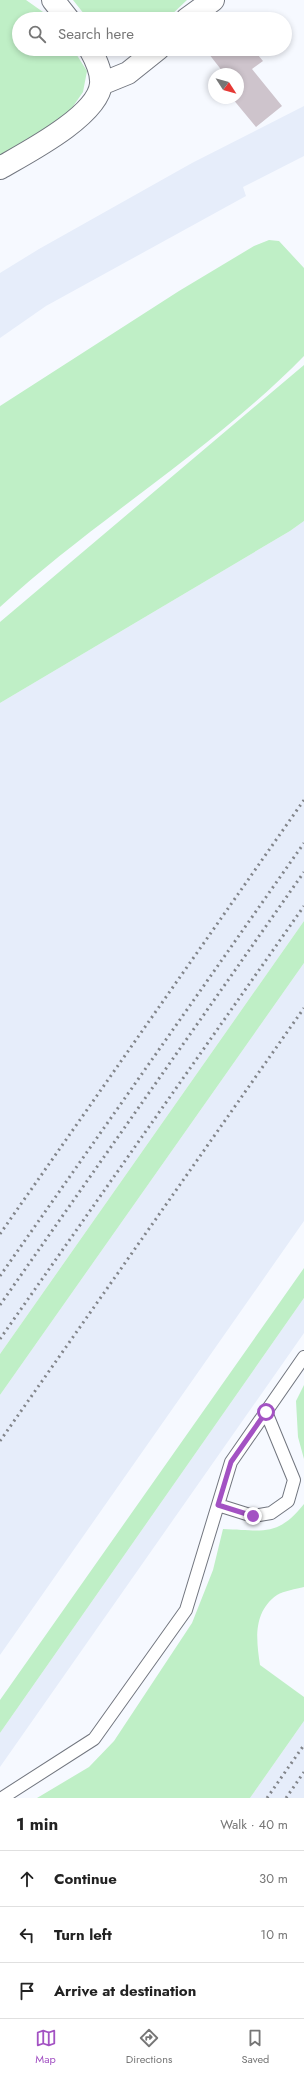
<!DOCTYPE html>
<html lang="en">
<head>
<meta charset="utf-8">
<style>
  :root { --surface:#fff; --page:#f2f2f2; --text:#222; --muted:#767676; --line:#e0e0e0; --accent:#a352c3 }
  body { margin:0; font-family:Jost,sans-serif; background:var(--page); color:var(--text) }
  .compass { position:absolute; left:208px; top:68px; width:36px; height:36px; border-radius:50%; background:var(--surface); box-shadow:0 2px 6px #0003; rotate:126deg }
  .stop { position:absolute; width:12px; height:12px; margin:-9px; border:3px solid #a352c3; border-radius:50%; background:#fff }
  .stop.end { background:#a352c3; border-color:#fff; box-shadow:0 1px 4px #0008 }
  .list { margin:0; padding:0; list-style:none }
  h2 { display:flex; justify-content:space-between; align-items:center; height:52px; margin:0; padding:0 16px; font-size:17px }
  h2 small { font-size:13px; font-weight:400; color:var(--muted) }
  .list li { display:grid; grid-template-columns:26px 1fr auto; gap:12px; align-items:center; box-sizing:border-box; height:56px; padding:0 16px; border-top:1px solid var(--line) }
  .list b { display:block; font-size:15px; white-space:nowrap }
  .list em { font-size:13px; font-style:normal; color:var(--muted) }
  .icon { flex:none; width:22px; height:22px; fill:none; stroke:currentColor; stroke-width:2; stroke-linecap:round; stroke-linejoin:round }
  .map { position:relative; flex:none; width:304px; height:1798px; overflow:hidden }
  .search { position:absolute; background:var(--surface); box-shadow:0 2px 6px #0003; left:12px; right:12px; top:12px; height:44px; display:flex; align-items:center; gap:10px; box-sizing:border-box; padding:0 14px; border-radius:22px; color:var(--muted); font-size:15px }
  .sheet { height:220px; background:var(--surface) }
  nav { display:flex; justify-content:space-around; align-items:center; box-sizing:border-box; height:56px; border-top:1px solid var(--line); background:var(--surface); font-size:11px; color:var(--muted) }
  nav a { display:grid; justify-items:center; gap:2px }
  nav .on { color:var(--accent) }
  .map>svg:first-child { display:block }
  .built { fill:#e6edfa }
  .green { fill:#bfefc6 }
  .building { fill:#cec4cc }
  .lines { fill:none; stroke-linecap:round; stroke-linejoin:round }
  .service-casing { stroke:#72767f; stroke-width:14 }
  .minor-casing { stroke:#72767f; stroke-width:24 }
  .service { stroke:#fff; stroke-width:12 }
  .minor { stroke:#fff; stroke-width:22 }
  .rail { stroke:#82858a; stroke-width:3; stroke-dasharray:2 4; stroke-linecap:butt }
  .route { stroke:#a352c3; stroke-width:5 }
</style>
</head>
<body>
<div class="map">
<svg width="304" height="1798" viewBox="0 0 304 1798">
  <rect width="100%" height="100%" fill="#f6f9ff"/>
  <!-- built -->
  <path class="built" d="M 304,106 L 304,156 L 243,187 L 246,196 L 46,306 L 0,338 L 0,273 L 39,249 L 192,163 Z
    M 304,521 L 304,921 L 0,1354 L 0,703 L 290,531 Z
    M 304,963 L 304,1221 L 0,1655 L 0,1395 Z
    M 304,1298 L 304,1333 L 0,1767 L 0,1733 Z
    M 304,1721 L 304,1798 L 250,1798 Z"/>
  <!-- green -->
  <path class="green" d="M 0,0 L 26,0 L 53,19 L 19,19 L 19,49 L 73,49 L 87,71 L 83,92 L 65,118 L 0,158 Z
    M 73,0 L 187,0 L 167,19 L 88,19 Z
    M 269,240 L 279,241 L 304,268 L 304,356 C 212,450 97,518 0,607 L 0,406 L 179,291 L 254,246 Z
    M 304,365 L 304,521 L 290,531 L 0,703 L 0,622 Z
    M 304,921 L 304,963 L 0,1395 L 0,1354 Z
    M 304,1268 L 304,1298 L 0,1733 L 0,1700 Z
    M 304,1385 L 304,1459 L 298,1437 L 296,1401 Z
    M 304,1504 L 304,1587 C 296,1589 284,1591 277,1595 C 253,1612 256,1639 260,1665 L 304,1697 L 304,1721 L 250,1798 L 37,1798 L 89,1767 L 114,1741 L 192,1623 L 213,1570 L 223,1529 C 262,1530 277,1538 304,1504 Z"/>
  <!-- building -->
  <path class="building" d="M 226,15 L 230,19 L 220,19 Z
    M 205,49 L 253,49 L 263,61 L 252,69 L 282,106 L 256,127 L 232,98 L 238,98 L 238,74 L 221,74 L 223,72 Z"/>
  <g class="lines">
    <defs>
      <path id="service" d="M 218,1505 L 253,1516 L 271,1513 L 288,1501 L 294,1480 L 266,1412
        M 2,1798 L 94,1739 L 186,1610 L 231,1462 L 304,1357"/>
      <path id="minor" d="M 53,0 L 68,19
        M 187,19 L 213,0
        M 101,84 L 128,73 L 158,49
        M 0,168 C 26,153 98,116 101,84 C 102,73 95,58 90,49"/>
    </defs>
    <!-- service casing -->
    <use href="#service" class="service-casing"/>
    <!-- minor casing -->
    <use href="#minor" class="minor-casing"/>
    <!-- service -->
    <use href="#service" class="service"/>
    <!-- minor -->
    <use href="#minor" class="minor"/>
    <!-- rail -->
    <path class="rail" d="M 0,1234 L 304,800
      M 0,1276 L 304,843
      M 0,1305 L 304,872
      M 0,1339 L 304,906
      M 0,1441 L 304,1008
      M 267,1798 L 304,1745
      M 286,1798 L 304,1772"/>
  </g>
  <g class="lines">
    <!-- route -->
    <path class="route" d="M 253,1516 L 218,1505 L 231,1462 L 266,1412"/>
  </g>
</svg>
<svg class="compass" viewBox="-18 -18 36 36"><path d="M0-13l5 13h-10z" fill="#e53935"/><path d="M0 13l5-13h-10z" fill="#767676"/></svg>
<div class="stop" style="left:266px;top:1412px"></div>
<div class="stop end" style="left:253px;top:1516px"></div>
<div class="search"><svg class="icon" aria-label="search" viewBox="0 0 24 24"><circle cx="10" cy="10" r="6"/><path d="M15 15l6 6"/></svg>Search here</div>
</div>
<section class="sheet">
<h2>1 min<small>Walk · 40 m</small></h2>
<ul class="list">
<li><svg class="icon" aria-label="ahead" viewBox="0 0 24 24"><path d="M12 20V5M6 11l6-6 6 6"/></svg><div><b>Continue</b></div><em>30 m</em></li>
<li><svg class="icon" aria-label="left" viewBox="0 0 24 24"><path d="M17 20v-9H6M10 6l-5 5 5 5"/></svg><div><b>Turn left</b></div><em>10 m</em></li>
<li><svg class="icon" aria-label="arrive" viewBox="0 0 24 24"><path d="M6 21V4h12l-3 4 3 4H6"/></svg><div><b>Arrive at destination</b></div></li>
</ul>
</section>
<nav>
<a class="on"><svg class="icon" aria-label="map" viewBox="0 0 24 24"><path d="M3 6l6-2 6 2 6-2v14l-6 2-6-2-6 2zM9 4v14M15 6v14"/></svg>Map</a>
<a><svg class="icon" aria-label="directions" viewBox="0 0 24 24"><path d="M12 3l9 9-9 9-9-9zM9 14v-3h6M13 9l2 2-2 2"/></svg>Directions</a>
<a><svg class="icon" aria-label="saved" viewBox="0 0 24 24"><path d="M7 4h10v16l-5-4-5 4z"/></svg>Saved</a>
</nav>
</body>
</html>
